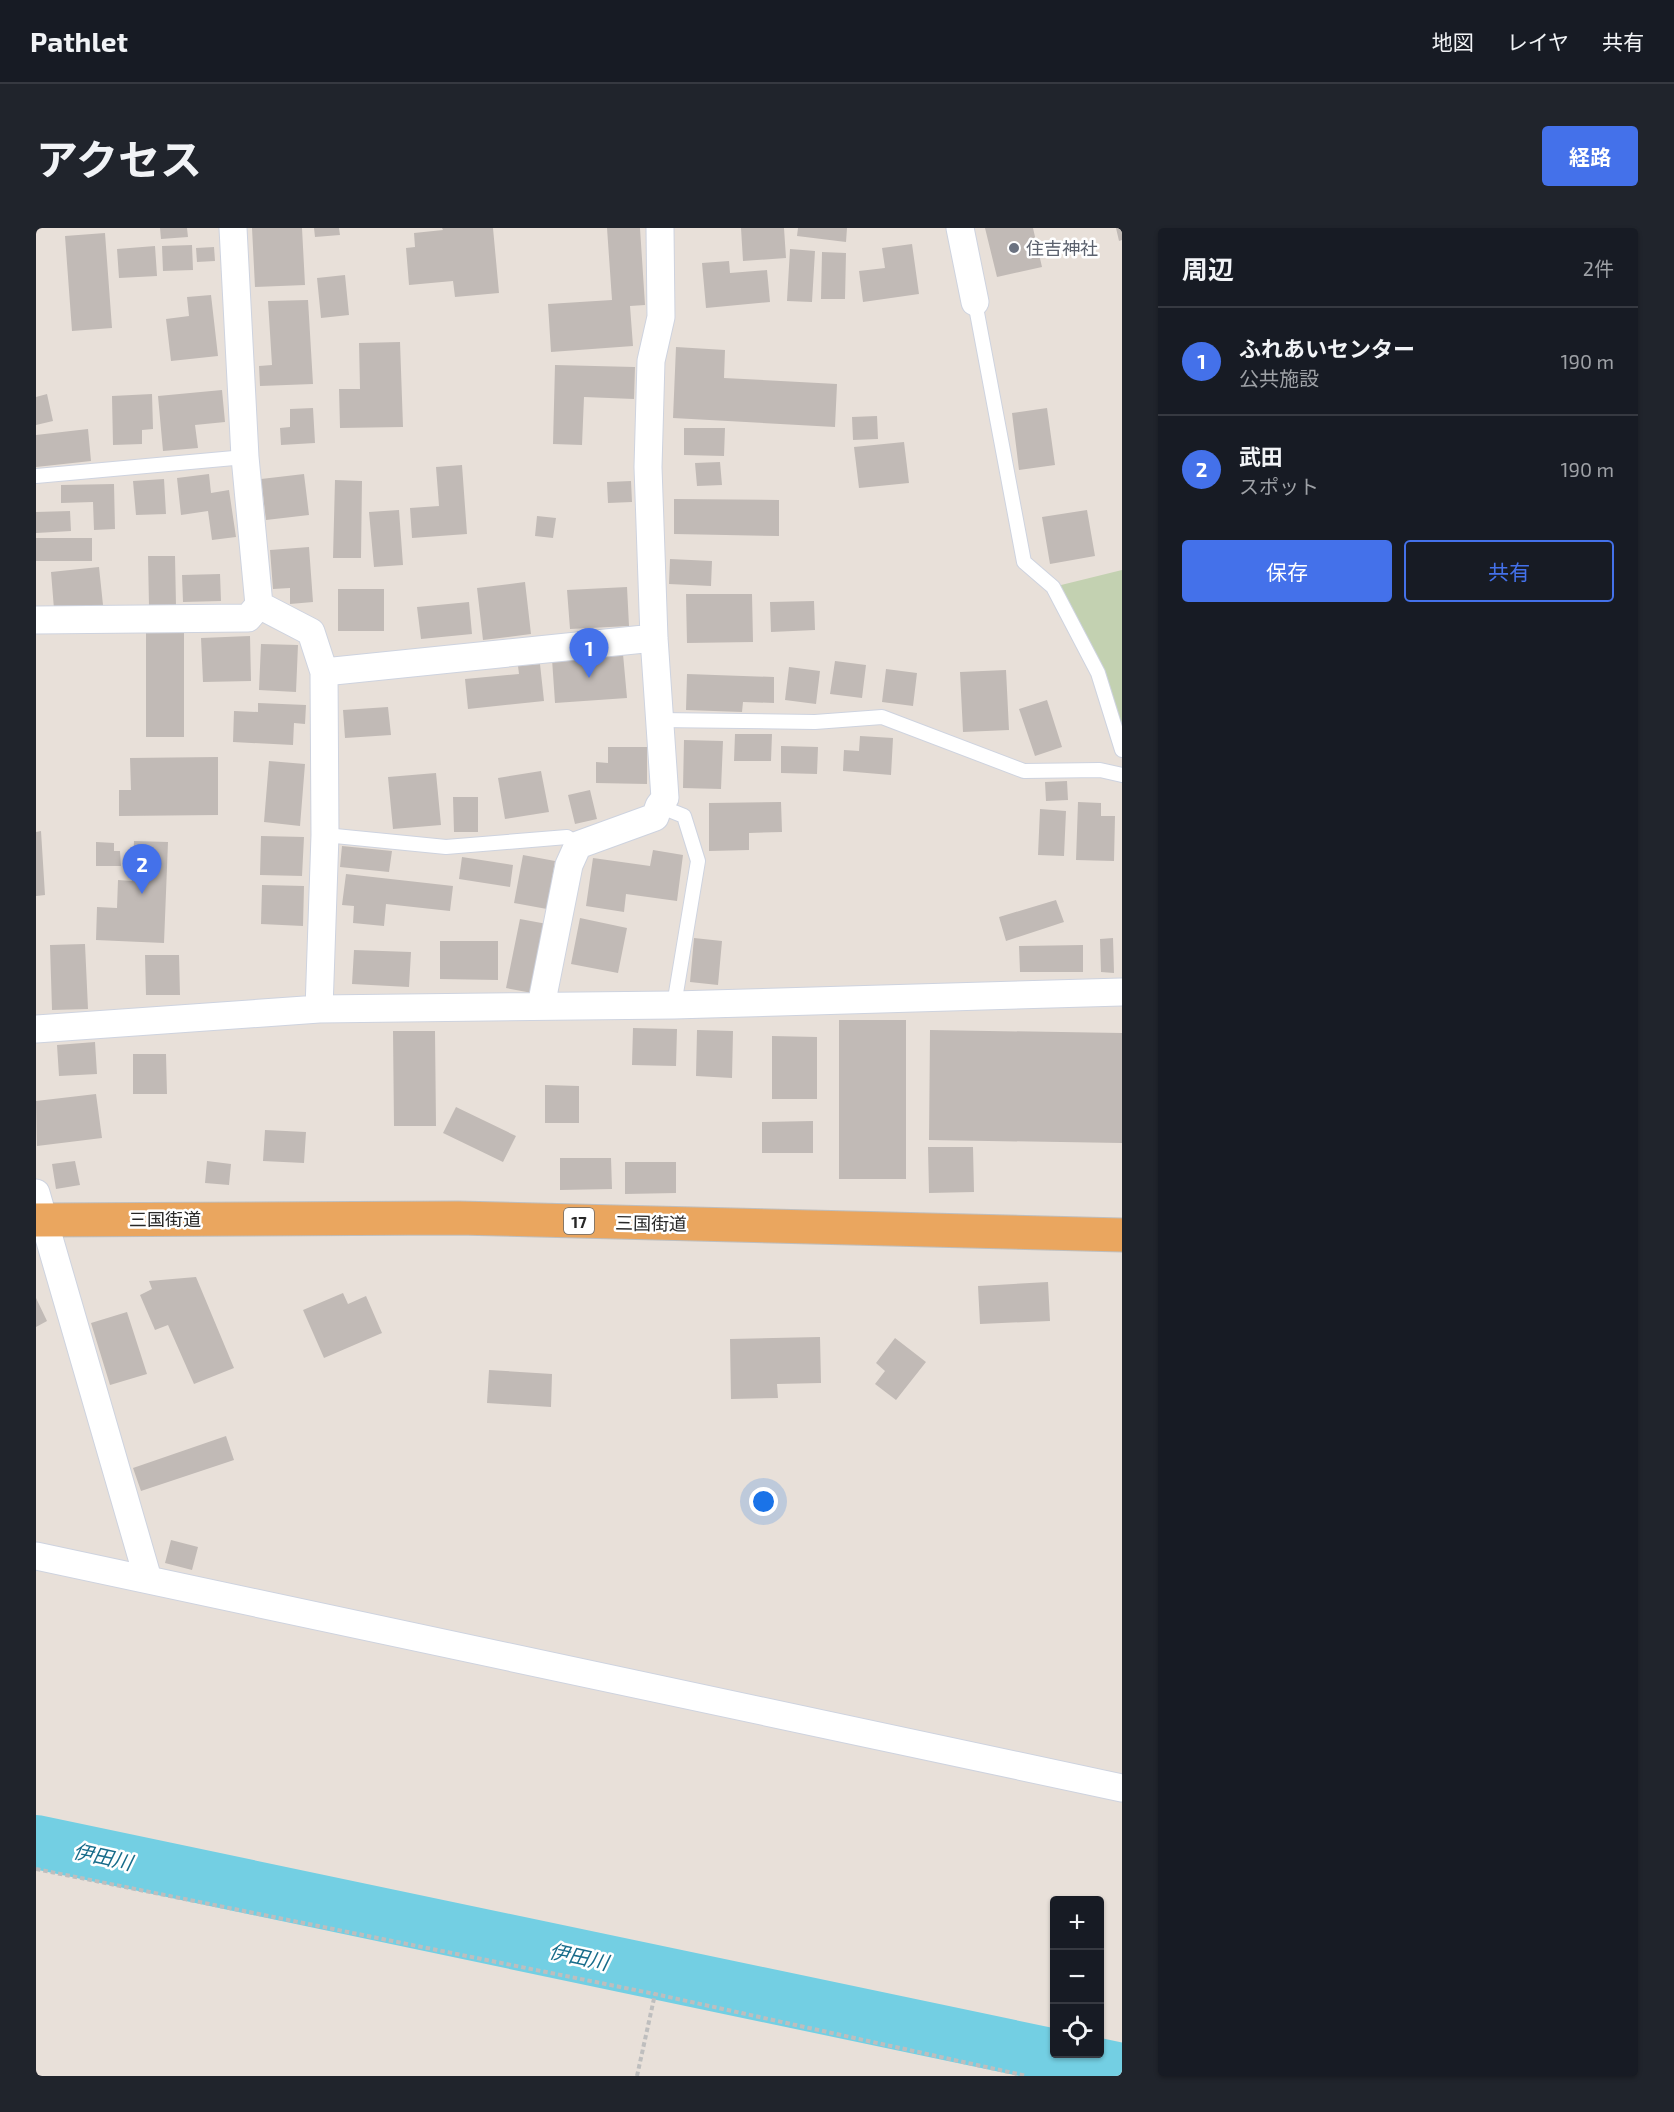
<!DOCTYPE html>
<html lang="ja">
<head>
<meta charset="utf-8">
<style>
  :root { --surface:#171b24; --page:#20242c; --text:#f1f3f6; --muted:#9ea1a6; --line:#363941; --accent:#4471ea }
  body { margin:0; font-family:"Exo 2","Noto Sans JP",sans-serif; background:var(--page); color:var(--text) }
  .controls { position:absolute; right:18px; bottom:18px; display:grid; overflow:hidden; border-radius:6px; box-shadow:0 2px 4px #0004 }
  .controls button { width:54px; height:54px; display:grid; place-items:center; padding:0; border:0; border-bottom:2px solid var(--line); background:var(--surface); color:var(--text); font:30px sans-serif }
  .you { position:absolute; left:728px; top:1274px; width:21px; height:21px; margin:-15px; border:4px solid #fff; border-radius:50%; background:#1a73e8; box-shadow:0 0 0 9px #1a73e833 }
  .badge { display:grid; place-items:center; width:39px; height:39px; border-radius:50%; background:var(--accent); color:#fff; font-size:20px; font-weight:700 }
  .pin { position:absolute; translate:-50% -50px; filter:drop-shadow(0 2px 3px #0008) }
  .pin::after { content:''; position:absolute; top:32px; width:21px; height:18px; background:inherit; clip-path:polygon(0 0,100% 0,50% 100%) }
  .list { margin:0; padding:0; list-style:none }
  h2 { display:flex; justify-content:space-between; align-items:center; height:78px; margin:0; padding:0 24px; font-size:26px }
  h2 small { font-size:20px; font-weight:400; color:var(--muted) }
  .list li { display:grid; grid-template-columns:39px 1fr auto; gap:18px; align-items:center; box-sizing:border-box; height:108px; padding:0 24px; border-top:2px solid var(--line) }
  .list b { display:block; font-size:22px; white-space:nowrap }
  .list p { margin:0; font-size:20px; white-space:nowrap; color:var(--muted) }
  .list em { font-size:20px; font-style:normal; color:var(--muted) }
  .actions { display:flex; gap:12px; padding:18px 24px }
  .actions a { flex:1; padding:14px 0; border:2px solid var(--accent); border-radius:6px; text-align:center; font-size:21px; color:var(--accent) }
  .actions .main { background:var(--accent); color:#fff }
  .icon { flex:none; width:33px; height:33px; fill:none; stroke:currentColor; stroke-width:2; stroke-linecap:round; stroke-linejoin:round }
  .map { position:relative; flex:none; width:1086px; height:1848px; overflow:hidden; border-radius:6px }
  header { display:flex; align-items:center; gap:36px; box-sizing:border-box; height:84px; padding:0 30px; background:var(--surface); border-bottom:2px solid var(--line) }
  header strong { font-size:28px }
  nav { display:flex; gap:33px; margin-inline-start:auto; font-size:21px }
  .intro { display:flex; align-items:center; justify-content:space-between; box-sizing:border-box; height:144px; padding:0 36px }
  h1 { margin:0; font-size:42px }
  .button { padding:15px 27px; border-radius:6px; background:var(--accent); color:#fff; font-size:21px; font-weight:700 }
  main { display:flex; gap:36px; padding:0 36px }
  aside { flex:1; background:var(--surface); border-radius:6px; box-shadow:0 2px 4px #0004 }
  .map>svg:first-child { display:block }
  .cemetery { fill:#c3d1b1 }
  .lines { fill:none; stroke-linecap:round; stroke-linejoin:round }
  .river { stroke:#73cfe3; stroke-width:54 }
  .building { fill:#c1bab6 }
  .service-casing { stroke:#ced3df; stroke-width:16 }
  .minor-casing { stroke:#ced3df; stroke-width:29 }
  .trunk-casing { stroke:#bebebe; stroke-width:35 }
  .path { stroke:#bebebe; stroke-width:4; stroke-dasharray:4.5 3; stroke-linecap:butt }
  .service { stroke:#fff; stroke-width:14 }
  .minor { stroke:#fff; stroke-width:27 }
  .trunk { stroke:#eaa65f; stroke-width:33 }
  .worship-dot { fill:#6b7280; stroke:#fff; stroke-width:2 }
  .labels { text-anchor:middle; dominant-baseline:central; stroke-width:5; stroke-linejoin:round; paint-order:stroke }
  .shield { fill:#fff; stroke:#686868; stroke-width:1.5 }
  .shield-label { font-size:16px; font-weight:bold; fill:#272727 }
  .worship-label { font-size:18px; fill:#5b616d; stroke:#fff; text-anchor:start }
  .street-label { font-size:18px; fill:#272727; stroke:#fff }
  .water-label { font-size:20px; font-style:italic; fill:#176c8a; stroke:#fff }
</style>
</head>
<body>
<header>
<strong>Pathlet</strong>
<nav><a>地図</a><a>レイヤ</a><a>共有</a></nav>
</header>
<div class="intro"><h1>アクセス</h1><a class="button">経路</a></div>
<main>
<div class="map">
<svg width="1086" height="1848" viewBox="0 0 1086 1848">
  <rect width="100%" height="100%" fill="#e8e0d9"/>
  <!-- cemetery -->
  <path class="cemetery" d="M 1086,342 L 1086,522 L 1062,445 L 1017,359 Z"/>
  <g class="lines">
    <!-- river -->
    <path class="river" d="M 0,1614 L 1086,1842"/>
  </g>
  <!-- building -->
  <path class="building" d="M 124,0 L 151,0 L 152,9 L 125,11 Z
    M 216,0 L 266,0 L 269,57 L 219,59 Z
    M 278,0 L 303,0 L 304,7 L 279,9 Z
    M 406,0 L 457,0 L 463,65 L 419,69 L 417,53 L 373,57 L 370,20 L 379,19 L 378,5 L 407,2 Z
    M 571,0 L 604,0 L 609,77 L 594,78 L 597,118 L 515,124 L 512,76 L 576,72 Z
    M 705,0 L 748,0 L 750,30 L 707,33 Z
    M 762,0 L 811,0 L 810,14 L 761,8 Z
    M 949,0 L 997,0 L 1006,39 L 961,49 Z
    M 1080,0 L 1086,0 L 1086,12 L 1083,13 Z
    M 69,5 L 76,100 L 36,103 L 29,8 Z
    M 876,16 L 883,66 L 827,74 L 823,43 L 849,40 L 846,20 Z
    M 156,17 L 157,42 L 127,43 L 126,18 Z
    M 119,18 L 121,48 L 83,50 L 81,21 Z
    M 178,19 L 179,33 L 161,34 L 160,20 Z
    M 754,21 L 779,23 L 776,74 L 751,73 Z
    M 786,24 L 810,25 L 809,71 L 785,71 Z
    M 693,33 L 694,45 L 731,42 L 734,74 L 670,80 L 666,35 Z
    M 309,47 L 313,87 L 285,90 L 281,50 Z
    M 175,67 L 182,128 L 135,133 L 130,91 L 153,88 L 151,69 Z
    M 272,72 L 277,156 L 224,158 L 223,138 L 236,137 L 232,73 Z
    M 364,114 L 367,199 L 304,200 L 303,161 L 324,161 L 323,115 Z
    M 640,119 L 689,122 L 688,150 L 801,156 L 799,199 L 637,190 Z
    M 519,137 L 599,139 L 598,171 L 548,169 L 546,217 L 517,216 Z
    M 186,162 L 189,194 L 159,197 L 162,220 L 127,223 L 122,168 Z
    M 11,166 L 17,193 L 0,197 L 0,169 Z
    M 116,166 L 117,201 L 106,202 L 106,216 L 77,217 L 76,168 Z
    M 277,180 L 279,215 L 245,217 L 244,200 L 254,199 L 254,181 Z
    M 1011,180 L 1019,237 L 983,242 L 976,185 Z
    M 841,188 L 842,211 L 817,212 L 816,189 Z
    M 648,200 L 689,200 L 688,228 L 648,227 Z
    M 52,201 L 55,233 L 0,239 L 0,207 Z
    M 868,214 L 873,255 L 823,260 L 818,219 Z
    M 684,234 L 686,257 L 661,258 L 659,235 Z
    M 426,237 L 431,306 L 376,310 L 374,280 L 403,278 L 400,239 Z
    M 173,246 L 175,265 L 193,262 L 200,309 L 176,312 L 172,283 L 145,287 L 141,250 Z
    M 268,246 L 273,287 L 230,292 L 225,251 Z
    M 128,251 L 130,286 L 100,287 L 97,253 Z
    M 299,252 L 326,253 L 325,330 L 297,330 Z
    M 595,253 L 596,274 L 572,275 L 571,254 Z
    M 78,256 L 79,301 L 58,302 L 57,274 L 25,275 L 25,257 Z
    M 638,271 L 743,272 L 743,308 L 638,306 Z
    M 363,282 L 367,337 L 338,339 L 333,284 Z
    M 1051,282 L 1059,328 L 1014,336 L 1006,289 Z
    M 34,283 L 35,303 L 0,305 L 0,284 Z
    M 501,288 L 520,290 L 517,310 L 499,308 Z
    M 0,310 L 56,310 L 56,333 L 0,333 Z
    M 273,319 L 277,374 L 254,376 L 254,360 L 237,361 L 234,322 Z
    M 112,328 L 139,328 L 140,378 L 113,378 Z
    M 634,331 L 676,333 L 675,358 L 633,356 Z
    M 63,339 L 67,377 L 18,381 L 15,344 Z
    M 184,346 L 185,373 L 147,374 L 146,347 Z
    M 489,354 L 495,406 L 447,412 L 441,360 Z
    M 591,359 L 593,398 L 534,401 L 531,362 Z
    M 302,361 L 348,361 L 348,403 L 302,403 Z
    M 650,366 L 716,366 L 717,414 L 651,415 Z
    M 778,373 L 779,402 L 735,404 L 734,374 Z
    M 433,374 L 436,406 L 385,411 L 381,379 Z
    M 110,404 L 148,404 L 148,509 L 110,509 Z
    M 214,408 L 215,453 L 167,454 L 165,410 Z
    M 225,416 L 262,417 L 260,464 L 223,462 Z
    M 587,426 L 591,470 L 519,475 L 516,431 Z
    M 799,433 L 830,437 L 826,470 L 794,466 Z
    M 504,436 L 508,473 L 432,481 L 429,451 L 483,446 L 482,438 Z
    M 753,439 L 784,443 L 780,476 L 749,472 Z
    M 850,441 L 881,445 L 877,478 L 846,474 Z
    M 970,442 L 973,502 L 927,504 L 924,444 Z
    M 651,446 L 738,449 L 738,475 L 707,474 L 706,484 L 650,482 Z
    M 1011,472 L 1026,519 L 999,528 L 983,481 Z
    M 222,475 L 270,477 L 269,496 L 258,495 L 257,517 L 197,514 L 198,483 L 222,484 Z
    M 352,479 L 355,507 L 309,510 L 307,482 Z
    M 699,506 L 736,506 L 735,533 L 698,533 Z
    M 824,508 L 857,510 L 855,547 L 807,543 L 808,522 L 823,523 Z
    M 648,512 L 687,513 L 685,561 L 647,560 Z
    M 745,518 L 782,519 L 781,546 L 745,545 Z
    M 572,519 L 611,519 L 611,556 L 560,555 L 560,534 L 572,535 Z
    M 182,529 L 182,587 L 83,588 L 83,562 L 95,562 L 94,530 Z
    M 233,533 L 269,536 L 264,598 L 228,594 Z
    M 505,543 L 513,584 L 469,591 L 462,550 Z
    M 400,545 L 405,597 L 357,601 L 352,549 Z
    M 1031,553 L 1032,572 L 1010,573 L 1009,554 Z
    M 554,562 L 561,591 L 539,596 L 532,567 Z
    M 417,569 L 442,569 L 442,604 L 418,604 Z
    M 745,574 L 746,604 L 713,605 L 713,622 L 673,623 L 673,575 Z
    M 1042,574 L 1065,575 L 1065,588 L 1079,588 L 1078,633 L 1040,632 Z
    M 1004,581 L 1030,583 L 1028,628 L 1002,627 Z
    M 5,603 L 9,667 L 0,668 L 0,604 Z
    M 225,608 L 268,609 L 266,648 L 224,647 Z
    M 98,613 L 132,614 L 128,715 L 60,712 L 61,679 L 81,680 L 82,652 L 96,653 Z
    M 60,614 L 78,615 L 78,623 L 84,623 L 85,638 L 60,638 Z
    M 306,618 L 356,623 L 353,644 L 304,639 Z
    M 617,622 L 647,627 L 641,673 L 590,666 L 588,684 L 550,678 L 557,630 L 614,638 Z
    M 487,627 L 519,633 L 511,681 L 478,675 Z
    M 426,629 L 477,637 L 474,659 L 423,651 Z
    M 310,646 L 417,658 L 414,683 L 350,676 L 348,698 L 317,695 L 318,678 L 306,677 Z
    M 226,657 L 268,658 L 267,698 L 225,696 Z
    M 1020,672 L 1028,694 L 970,713 L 963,689 Z
    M 544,690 L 591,700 L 582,745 L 535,736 Z
    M 484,691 L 511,696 L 496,765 L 470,760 Z
    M 658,710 L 686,713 L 682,757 L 654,754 Z
    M 1077,710 L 1078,745 L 1065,744 L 1064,711 Z
    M 404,713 L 462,713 L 462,752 L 404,751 Z
    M 49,716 L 52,781 L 16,782 L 14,717 Z
    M 1047,717 L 1047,744 L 984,744 L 983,718 Z
    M 318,722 L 375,724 L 373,759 L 316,756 Z
    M 109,727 L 143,727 L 144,767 L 110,767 Z
    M 803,792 L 870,792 L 870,951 L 803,951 Z
    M 597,800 L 641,801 L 640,838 L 596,837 Z
    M 661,802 L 697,803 L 696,850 L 660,848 Z
    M 894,802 L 1086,805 L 1086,915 L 893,912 Z
    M 357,803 L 399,803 L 400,898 L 358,898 Z
    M 736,808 L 781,809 L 781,871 L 736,871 Z
    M 59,814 L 61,846 L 23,848 L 21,817 Z
    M 97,826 L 130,826 L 131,866 L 97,866 Z
    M 509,857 L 543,858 L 543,895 L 509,895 Z
    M 60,866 L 66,910 L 1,918 L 0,873 Z
    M 420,879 L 480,908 L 467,934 L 407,905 Z
    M 777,893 L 777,925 L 726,925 L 726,894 Z
    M 229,902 L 270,904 L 268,935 L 227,933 Z
    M 892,919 L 937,919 L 938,964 L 893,965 Z
    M 524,930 L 575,930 L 576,961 L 524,962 Z
    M 39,933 L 44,957 L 20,961 L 16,936 Z
    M 171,933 L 195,936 L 193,957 L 169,955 Z
    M 589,934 L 640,934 L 640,965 L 589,966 Z
    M 160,1049 L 198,1140 L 158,1156 L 132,1097 L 119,1102 L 104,1067 L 116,1061 L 113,1053 Z
    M 1012,1054 L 1014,1093 L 944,1096 L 942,1058 Z
    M 307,1065 L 312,1076 L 330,1068 L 346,1105 L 288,1130 L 267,1082 Z
    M 0,1070 L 11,1093 L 0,1099 Z
    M 91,1084 L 111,1146 L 74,1157 L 55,1095 Z
    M 784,1109 L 785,1155 L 741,1156 L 742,1170 L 695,1171 L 694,1111 Z
    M 859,1110 L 890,1134 L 860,1172 L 839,1156 L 849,1143 L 840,1135 Z
    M 453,1142 L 516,1146 L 515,1179 L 451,1175 Z
    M 190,1208 L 198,1232 L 105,1263 L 97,1240 Z
    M 135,1312 L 162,1319 L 156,1342 L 129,1335 Z"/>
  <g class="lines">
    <defs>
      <path id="service" d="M 939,74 L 988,334 L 1017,359 L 1062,445 L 1086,522
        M 0,248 L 209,229
        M 622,492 L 779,494 L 846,489 L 988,543 L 1064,542 L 1086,547
        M 623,578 L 648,588 L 662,633 L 638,777
        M 289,607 L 410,619 L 531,609 L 542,617"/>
      <path id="minor" d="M 197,0 L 209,229 L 223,377 L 275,404 L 288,444 L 289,607 L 283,781
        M 924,0 L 939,74
        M 0,392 L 212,390 L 223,377
        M 288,444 L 618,410
        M 505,778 L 533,637 L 542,617 L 619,589 L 623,578 L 629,570 L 618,410 L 612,239 L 615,133 L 625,89 L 624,0
        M 0,801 L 283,781 L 638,777 L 1086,764
        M 0,965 L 112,1351
        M 0,1328 L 1086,1560"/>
      <path id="trunk" d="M 0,992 L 422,990 L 1086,1007"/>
    </defs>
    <!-- service casing -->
    <use href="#service" class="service-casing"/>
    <!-- minor casing -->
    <use href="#minor" class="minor-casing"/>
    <!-- trunk casing -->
    <use href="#trunk" class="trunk-casing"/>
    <!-- path -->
    <path class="path" d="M 0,1641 L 619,1766 L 991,1848
      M 601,1848 L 619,1766"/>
    <!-- service -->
    <use href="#service" class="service"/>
    <!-- minor -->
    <use href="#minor" class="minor"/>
    <!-- trunk -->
    <use href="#trunk" class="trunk"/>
  </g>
  <!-- markers -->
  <circle class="worship-dot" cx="978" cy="20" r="6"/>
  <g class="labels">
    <!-- shield labels -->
    <rect class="shield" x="528" y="980" width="30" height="26" rx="4.5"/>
    <g class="shield-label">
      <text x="543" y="993">17</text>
    </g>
    <!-- worship labels -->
    <g class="worship-label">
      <text x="990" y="20">住吉神社</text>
    </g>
    <!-- street labels -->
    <g class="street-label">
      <text x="129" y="991">三国街道</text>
      <text transform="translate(615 995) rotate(1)">三国街道</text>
    </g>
    <!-- water labels -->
    <g class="water-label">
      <text transform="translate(67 1628) rotate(12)">伊田川</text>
      <text transform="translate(543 1728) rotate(12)">伊田川</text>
    </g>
  </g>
</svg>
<div class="controls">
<button>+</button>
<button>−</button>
<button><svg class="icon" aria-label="locate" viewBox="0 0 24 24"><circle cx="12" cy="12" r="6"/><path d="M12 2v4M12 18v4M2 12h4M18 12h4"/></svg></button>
</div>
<div class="you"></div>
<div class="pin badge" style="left:553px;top:450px">1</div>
<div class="pin badge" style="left:106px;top:666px">2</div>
</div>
<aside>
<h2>周辺<small>2件</small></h2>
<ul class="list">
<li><span class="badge">1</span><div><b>ふれあいセンター</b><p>公共施設</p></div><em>190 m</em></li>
<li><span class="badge">2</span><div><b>武田</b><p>スポット</p></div><em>190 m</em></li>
</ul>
<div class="actions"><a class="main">保存</a><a>共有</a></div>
</aside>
</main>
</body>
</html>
